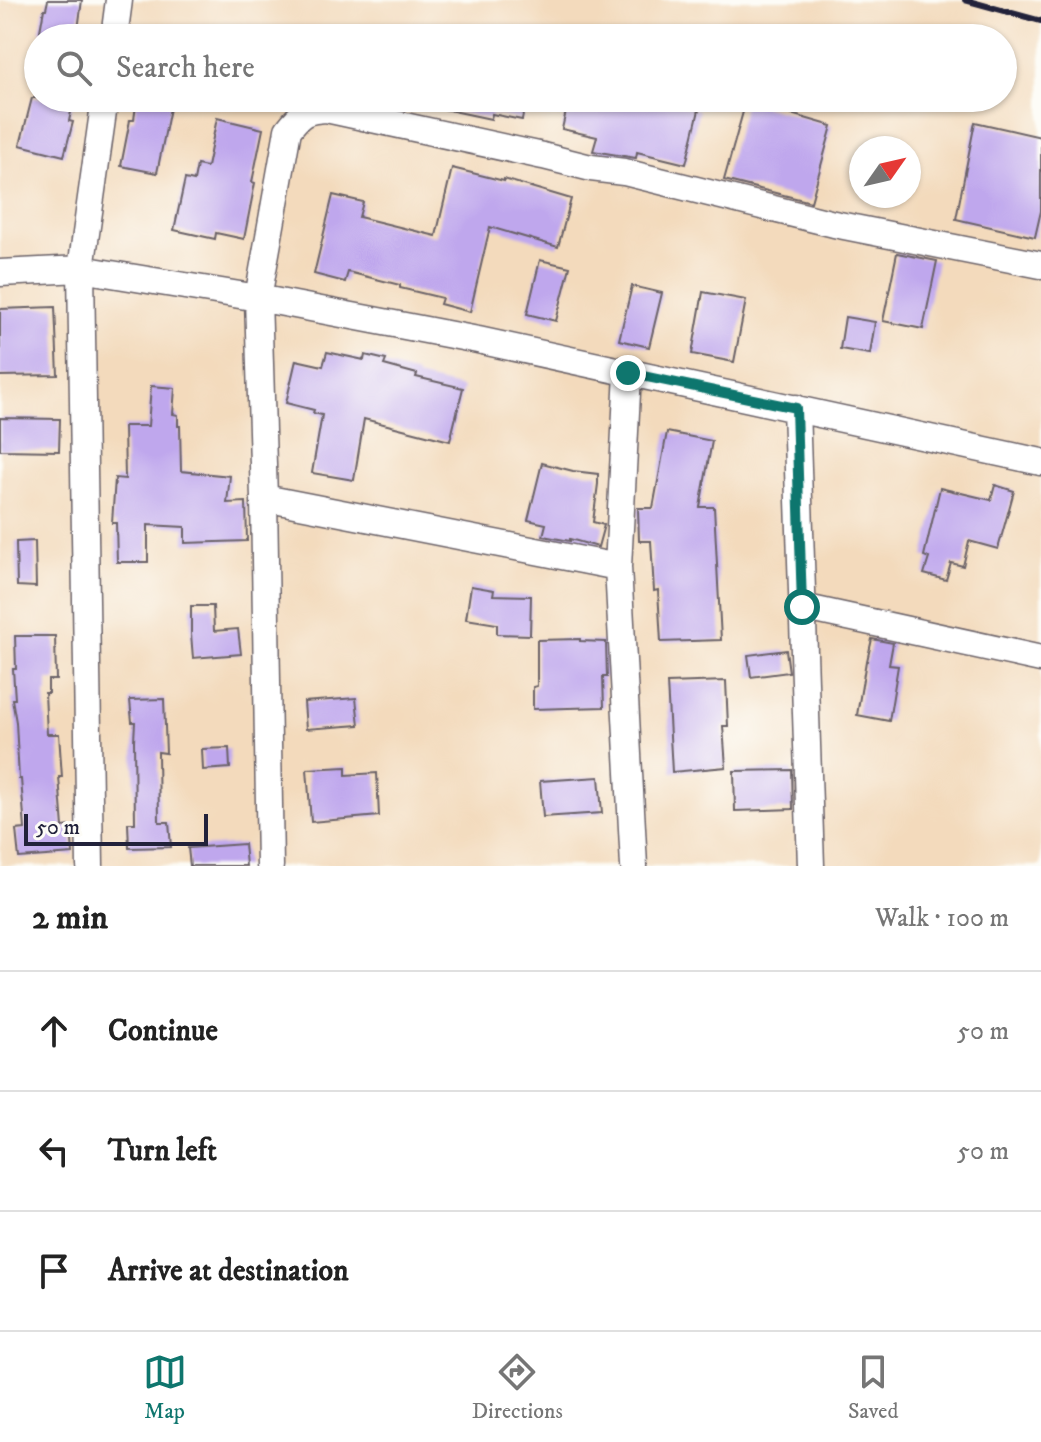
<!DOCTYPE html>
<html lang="en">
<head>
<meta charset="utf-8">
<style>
  :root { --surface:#fff; --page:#f6f6f6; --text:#222; --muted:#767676; --line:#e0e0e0; --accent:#0f766e }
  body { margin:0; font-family:"IM FELL DW Pica",serif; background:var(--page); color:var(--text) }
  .compass { position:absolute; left:849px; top:136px; width:72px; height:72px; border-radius:50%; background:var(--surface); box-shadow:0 2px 6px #0004; rotate:56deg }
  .scale { position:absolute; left:24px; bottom:20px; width:184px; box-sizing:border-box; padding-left:8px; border:4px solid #22223b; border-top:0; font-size:22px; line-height:28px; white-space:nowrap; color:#22223b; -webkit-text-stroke:6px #fdfcf7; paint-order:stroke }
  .stop { position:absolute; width:24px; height:24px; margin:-18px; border:6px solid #0f766e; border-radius:50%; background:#fff }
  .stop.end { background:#0f766e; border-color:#fff; box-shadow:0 2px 8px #0008 }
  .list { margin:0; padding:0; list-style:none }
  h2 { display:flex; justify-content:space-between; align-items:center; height:104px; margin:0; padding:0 32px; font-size:34px }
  h2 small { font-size:26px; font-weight:400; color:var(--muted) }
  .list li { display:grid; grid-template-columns:52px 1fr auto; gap:24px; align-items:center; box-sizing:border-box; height:120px; padding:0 32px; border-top:2px solid var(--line) }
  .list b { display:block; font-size:30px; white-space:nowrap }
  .list em { font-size:26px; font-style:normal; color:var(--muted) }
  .icon { flex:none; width:44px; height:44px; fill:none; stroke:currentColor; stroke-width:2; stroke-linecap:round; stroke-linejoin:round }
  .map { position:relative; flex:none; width:1041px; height:866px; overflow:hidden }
  .search { position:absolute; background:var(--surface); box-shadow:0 2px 6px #0004; left:24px; right:24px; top:24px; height:88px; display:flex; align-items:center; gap:20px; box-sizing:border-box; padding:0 28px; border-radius:44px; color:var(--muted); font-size:30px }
  .sheet { height:464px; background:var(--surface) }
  nav { display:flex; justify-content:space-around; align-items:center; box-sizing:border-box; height:112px; border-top:2px solid var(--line); background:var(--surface); font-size:22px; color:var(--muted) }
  nav a { display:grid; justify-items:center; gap:4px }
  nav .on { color:var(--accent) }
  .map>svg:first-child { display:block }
  .building { fill:#bfa7ed }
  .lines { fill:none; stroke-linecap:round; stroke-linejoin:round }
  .street-casing { stroke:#6b6268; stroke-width:29 }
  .street { stroke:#fff; stroke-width:26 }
  .rail { stroke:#22223b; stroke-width:6 }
  .route { stroke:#0f766e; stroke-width:10 }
</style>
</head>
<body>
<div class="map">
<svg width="1041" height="866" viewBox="0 0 1041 866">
  <rect width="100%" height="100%" fill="#fdfcf7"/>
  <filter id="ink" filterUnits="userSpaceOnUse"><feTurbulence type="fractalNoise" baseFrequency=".0125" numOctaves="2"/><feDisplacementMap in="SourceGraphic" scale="16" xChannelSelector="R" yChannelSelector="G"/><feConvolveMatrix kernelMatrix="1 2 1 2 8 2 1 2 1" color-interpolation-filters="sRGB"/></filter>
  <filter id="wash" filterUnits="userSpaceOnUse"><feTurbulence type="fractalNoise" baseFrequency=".006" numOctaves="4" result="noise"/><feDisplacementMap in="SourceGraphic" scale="32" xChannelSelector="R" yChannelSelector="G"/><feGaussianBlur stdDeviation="1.8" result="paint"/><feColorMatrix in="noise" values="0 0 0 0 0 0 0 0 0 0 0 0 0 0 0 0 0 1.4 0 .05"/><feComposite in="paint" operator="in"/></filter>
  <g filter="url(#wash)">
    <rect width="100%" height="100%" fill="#f3dabc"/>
    <g id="blocks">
      <!-- building -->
      <path class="building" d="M 48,0 L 82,0 L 77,37 L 40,31 L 44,9 L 46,9 Z
        M 32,98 L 74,98 L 69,121 L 73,122 L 64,156 L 20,145 Z
        M 137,98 L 172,98 L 157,173 L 121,166 L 130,120 L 134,120 Z
        M 435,98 L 526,98 L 522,120 L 492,114 L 491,119 L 434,107 Z
        M 569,98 L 651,98 L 699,110 L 686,164 L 637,152 L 636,158 L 593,151 L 597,137 L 562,129 Z
        M 746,101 L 832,126 L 811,202 L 724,180 Z
        M 217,118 L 263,129 L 252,182 L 255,183 L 244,239 L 216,233 L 215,239 L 174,230 L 185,179 L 194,181 L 197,165 L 207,167 Z
        M 975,122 L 1041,137 L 1041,211 L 1035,237 L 956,219 Z
        M 452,168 L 504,181 L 504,179 L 571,199 L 558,247 L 490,227 L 470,312 L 440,304 L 442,298 L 400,288 L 400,285 L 348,272 L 345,282 L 314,274 L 333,195 L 363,202 L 359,217 L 436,236 Z
        M 897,253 L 937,261 L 923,329 L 883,321 Z
        M 540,260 L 570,267 L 556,321 L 527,314 Z
        M 632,286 L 662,293 L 649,347 L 619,340 Z
        M 703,292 L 746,300 L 734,362 L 692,354 Z
        M 55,307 L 58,375 L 0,376 L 0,309 Z
        M 845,317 L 875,322 L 870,354 L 840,349 Z
        M 327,352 L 364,360 L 365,355 L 386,360 L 384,365 L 417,374 L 416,377 L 463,388 L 450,441 L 364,419 L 354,480 L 312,473 L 322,415 L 313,413 L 314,410 L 286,403 L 296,360 L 323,366 Z
        M 151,386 L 175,388 L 173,414 L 178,415 L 178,426 L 180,426 L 181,471 L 230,476 L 227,503 L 246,502 L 247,541 L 185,543 L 185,527 L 148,525 L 148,562 L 117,562 L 116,523 L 112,523 L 115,478 L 125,479 L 124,426 L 148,426 Z
        M 0,418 L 60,419 L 59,451 L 0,450 Z
        M 667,432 L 712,441 L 700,507 L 714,507 L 721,640 L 661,642 L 658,590 L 654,591 L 651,541 L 639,541 L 638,508 L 653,508 Z
        M 542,463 L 573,471 L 598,474 L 598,484 L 593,522 L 604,525 L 598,547 L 570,539 L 570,541 L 543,536 L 546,524 L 528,520 Z
        M 995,485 L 1014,491 L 998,549 L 969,541 L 963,566 L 951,563 L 946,580 L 924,574 L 929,558 L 924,556 L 940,488 L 991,500 Z
        M 35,541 L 36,587 L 17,586 L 16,542 Z
        M 471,586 L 494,590 L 493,595 L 531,596 L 530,635 L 497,634 L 497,624 L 466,619 Z
        M 191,606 L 213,606 L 214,631 L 238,629 L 241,654 L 193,658 L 191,634 Z
        M 15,636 L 55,636 L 56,680 L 48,680 L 48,693 L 45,693 L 47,734 L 59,734 L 62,777 L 59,777 L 63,827 L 71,826 L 73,854 L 19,858 L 16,830 L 25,829 L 21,779 L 19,779 L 16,722 L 12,699 L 15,699 L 13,669 L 16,669 Z
        M 580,639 L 580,641 L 606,642 L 607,677 L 603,677 L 604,707 L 533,709 L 533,687 L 537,686 L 537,640 Z
        M 872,639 L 893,643 L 889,665 L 898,666 L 889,721 L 857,715 L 866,661 L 867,661 Z
        M 786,650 L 789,672 L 751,677 L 748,655 Z
        M 726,681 L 728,726 L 723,726 L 726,767 L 672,772 L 667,683 Z
        M 356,698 L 359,725 L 306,729 L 304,702 Z
        M 164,699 L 166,753 L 158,752 L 159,822 L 169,822 L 171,847 L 129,848 L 128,823 L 135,823 L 134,741 L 135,722 L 132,722 L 130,700 Z
        M 229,748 L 230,768 L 203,770 L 202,749 Z
        M 346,767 L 346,775 L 377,773 L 379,816 L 311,822 L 307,769 Z
        M 792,770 L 793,809 L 735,811 L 734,771 Z
        M 599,777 L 602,813 L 543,817 L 540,781 Z
        M 244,844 L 246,866 L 190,866 L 188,848 Z"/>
    </g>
  </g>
  <g filter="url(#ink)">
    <use href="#blocks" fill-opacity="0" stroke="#6b6268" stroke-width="2"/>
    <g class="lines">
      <defs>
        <path id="street" d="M 114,38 L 119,0
          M 0,273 L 81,269 L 258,298 L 478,340 L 1041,462
          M 628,373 L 618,567 L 634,866
          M 796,408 L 811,866
          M 264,498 L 618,567
          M 802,607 L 1041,659
          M 90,866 L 81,269 L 105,98
          M 270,866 L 264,498 L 258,298 L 288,130 C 300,114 305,110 326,109 L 543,156 L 591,168 L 624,172 L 834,224 L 1041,265"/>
      </defs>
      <!-- street casing -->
      <use href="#street" class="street-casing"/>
      <!-- street -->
      <use href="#street" class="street"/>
      <!-- rail -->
      <path class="rail" d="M 965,0 L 1041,21"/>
    </g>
  </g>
  <g class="lines" filter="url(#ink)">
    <!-- route -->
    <path class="route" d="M 628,373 L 796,408 L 802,607"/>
  </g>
</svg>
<svg class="compass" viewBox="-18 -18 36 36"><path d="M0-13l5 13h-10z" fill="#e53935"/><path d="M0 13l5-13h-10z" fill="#767676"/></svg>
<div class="scale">50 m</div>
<div class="stop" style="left:802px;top:607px"></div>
<div class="stop end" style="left:628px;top:373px"></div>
<div class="search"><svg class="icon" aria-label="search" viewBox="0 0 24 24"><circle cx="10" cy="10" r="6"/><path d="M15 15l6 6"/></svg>Search here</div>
</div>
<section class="sheet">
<h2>2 min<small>Walk · 100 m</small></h2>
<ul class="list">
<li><svg class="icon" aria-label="ahead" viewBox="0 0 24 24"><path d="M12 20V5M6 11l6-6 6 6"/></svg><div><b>Continue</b></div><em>50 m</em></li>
<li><svg class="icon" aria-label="left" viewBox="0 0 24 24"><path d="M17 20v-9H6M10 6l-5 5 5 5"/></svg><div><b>Turn left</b></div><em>50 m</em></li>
<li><svg class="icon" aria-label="arrive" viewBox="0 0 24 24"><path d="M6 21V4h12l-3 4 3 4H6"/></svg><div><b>Arrive at destination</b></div></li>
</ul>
</section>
<nav>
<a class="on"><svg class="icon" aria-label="map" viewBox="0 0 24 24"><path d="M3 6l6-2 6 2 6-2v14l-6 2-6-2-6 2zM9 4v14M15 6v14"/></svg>Map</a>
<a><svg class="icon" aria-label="directions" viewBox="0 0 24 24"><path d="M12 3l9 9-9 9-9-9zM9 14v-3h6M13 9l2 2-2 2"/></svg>Directions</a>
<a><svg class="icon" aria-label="saved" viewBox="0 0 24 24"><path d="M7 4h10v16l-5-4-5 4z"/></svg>Saved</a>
</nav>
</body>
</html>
